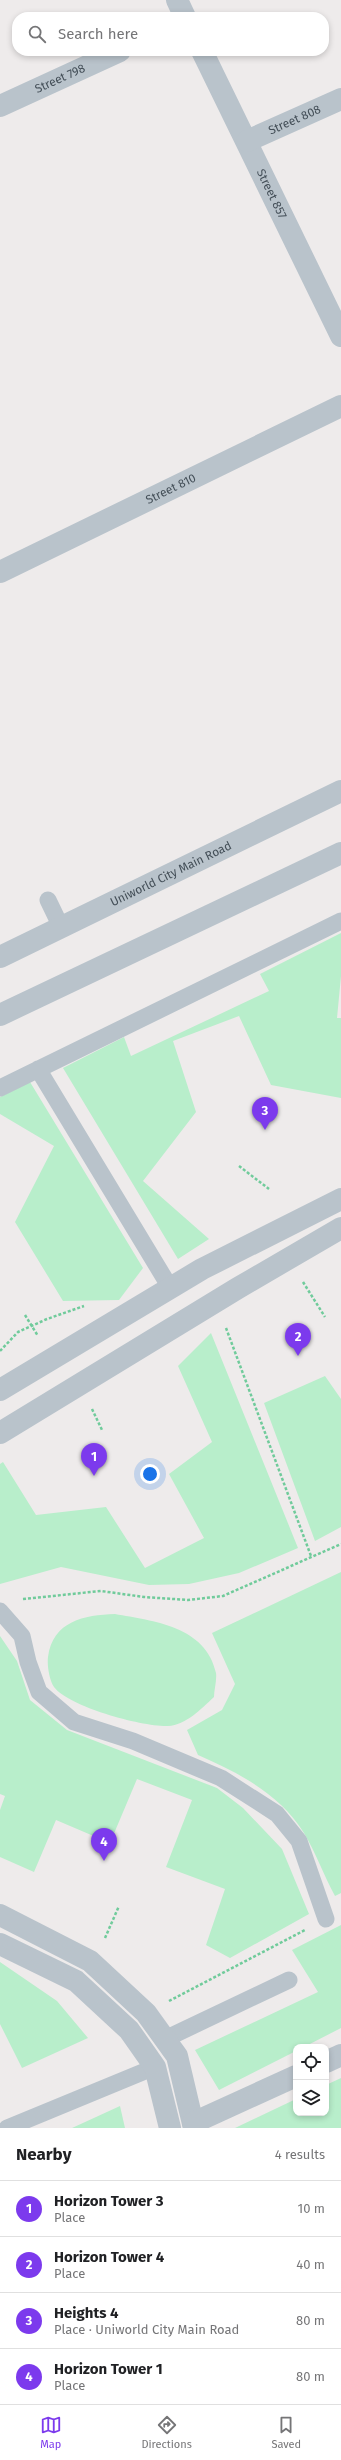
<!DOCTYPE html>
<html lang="en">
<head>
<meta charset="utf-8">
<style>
  :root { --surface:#fff; --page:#f6f6f6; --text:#202124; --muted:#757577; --line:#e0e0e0; --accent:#7c3aed }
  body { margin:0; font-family:"Fira Sans",sans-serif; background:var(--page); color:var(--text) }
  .controls { position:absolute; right:12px; bottom:12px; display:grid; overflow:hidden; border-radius:8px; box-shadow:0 2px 6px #0003 }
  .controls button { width:36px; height:36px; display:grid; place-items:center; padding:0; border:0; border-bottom:1px solid var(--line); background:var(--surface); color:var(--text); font:20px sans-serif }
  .you { position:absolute; left:150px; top:1474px; width:14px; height:14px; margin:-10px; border:3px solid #fff; border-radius:50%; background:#1a73e8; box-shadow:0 0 0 6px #1a73e833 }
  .badge { display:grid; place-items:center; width:26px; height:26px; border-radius:50%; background:var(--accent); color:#fff; font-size:13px; font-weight:700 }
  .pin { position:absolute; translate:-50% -33px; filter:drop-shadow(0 1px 2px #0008) }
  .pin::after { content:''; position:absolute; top:21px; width:14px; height:12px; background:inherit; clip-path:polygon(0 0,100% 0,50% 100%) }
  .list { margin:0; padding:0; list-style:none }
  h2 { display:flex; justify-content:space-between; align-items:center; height:52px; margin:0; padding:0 16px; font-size:17px }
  h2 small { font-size:13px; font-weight:400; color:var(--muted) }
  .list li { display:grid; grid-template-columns:26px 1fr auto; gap:12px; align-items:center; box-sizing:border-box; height:56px; padding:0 16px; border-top:1px solid var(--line) }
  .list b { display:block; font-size:15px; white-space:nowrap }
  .list p { margin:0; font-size:13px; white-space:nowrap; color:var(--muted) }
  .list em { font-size:13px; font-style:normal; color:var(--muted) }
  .icon { flex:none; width:22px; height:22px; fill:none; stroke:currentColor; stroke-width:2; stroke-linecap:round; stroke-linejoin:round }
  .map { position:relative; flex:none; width:341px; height:2128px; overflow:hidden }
  .search { position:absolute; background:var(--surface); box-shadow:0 2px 6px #0003; left:12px; right:12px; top:12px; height:44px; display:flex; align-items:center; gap:10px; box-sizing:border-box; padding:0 14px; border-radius:16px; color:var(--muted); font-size:15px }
  .sheet { height:276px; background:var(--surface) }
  nav { display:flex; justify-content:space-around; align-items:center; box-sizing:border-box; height:56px; border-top:1px solid var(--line); background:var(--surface); font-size:11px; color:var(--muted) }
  nav a { display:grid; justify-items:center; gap:2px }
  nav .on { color:var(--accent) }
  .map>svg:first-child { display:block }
  .green { fill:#b8eecb }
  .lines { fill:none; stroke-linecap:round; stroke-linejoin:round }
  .path { stroke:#70cb9b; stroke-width:2.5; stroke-dasharray:3 2; stroke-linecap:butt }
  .lane { stroke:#b9c3cb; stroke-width:17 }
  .street { stroke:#b9c3cb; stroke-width:22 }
  .labels { text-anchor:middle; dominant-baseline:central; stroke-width:3; stroke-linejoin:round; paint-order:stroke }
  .street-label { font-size:12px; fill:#444f58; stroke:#fff }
</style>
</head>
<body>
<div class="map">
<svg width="341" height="2128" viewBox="0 0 341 2128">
  <rect width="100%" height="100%" fill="#eeebeb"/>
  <!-- green -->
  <path class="green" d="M 341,933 L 341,976 L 337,1018 L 341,1018 L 341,1098 L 271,1085 L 239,1016 L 173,1041 L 196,1112 L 143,1181 L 209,1239 L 178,1259 L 63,1068 L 124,1037 L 131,1056 L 269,991 L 260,974 Z
    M 30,1082 L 143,1268 L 119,1300 L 63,1301 L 15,1222 L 54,1146 L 0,1114 L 0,1097 Z
    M 211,1333 L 298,1548 L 239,1573 L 189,1584 L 149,1585 L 61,1567 L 0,1584 L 0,1464 L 3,1462 L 36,1515 L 106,1507 L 145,1568 L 204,1538 L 169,1474 L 212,1442 L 178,1366 Z
    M 325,1376 L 341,1399 L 341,1527 L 315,1541 L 264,1403 Z
    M 341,1572 L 341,1893 L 335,1896 C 324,1876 316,1853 304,1833 C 280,1794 239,1773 198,1755 L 187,1730 L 222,1710 L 235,1684 L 212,1633 Z
    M 115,1614 C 153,1621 206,1626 216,1673 C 217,1680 214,1690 214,1697 C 201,1709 186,1725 168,1726 C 143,1727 69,1707 54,1687 C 49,1679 47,1665 48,1657 C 53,1621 84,1615 115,1614 Z
    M 0,1636 L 17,1661 L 30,1700 L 67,1730 L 217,1788 L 243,1808 L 282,1849 L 309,1914 L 230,1958 L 206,1945 L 225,1889 L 166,1867 L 192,1800 L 137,1779 L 110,1843 L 56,1820 L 34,1872 L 0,1857 L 0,1810 L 5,1796 L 0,1794 Z
    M 341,1925 L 341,2028 L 304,2047 L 296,2047 L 296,2051 L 219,2090 L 195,2050 L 318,1992 L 292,1950 Z
    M 0,1962 L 57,2001 L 88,2038 L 22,2068 L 0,2024 Z
    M 341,2078 L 341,2128 L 235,2128 L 296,2099 L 296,2113 L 326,2113 L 326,2085 Z
    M 120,2106 L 125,2128 L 72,2128 Z"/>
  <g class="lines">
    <!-- path -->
    <path class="path" d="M 239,1166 L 269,1189
      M 303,1282 L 325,1317
      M 25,1315 L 38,1336
      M 226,1328 L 311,1556
      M 0,1351 L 18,1332 L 47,1319 L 84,1306
      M 92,1409 L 102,1430
      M 23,1599 L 101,1591 L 144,1597 L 188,1600 L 223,1596 L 341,1544
      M 105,1938 L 119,1906
      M 169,2001 L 305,1930"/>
    <!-- lane -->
    <path class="lane" d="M 48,900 L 61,927
      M 38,1069 L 171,1289
      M 0,1088 L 341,921
      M 0,1611 L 22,1636 L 28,1662 L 39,1692 L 74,1722 L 133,1741 L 221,1778 L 277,1814 L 299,1841 L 326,1919
      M 165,2039 L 289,1980
      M 7,2128 L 155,2067"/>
    <!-- street -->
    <g class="street">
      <path d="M 177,0 L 185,17"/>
      <path id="s1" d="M 202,51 L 341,336"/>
      <path id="s2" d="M 0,106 L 120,51"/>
      <path id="s3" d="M 247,141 L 341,99"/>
      <path id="s4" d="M 0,572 L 341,406"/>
      <path id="s5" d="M 0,957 L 341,791"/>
      <path d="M 0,1015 L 341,853"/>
      <path d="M 0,1390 L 202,1269 L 341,1199"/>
      <path d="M 0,1433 L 238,1288 L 341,1228"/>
      <path d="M 0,1915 L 90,1961 L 146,2013 L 177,2056 L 194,2128"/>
      <path d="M 0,1944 L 76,1981 L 129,2030 L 155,2067 L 170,2128"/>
      <path d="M 326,2062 L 341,2055"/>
      <path d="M 193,2123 L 296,2076"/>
    </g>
  </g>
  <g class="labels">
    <!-- street labels -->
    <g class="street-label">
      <text stroke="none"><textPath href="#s2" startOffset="66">Street 798</textPath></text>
      <text stroke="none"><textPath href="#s3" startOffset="52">Street 808</textPath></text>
      <text stroke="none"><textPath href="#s1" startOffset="159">Street 857</textPath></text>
      <text stroke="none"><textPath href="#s4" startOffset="190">Street 810</textPath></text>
      <text stroke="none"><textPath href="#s5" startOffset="190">Uniworld City Main Road</textPath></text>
    </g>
  </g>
</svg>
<div class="controls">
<button><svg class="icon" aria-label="locate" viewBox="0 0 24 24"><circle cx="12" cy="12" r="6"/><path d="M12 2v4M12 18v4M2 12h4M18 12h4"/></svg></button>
<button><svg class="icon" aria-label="layers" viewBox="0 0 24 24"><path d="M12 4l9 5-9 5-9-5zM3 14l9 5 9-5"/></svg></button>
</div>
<div class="you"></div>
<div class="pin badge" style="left:94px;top:1476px">1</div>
<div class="pin badge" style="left:298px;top:1356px">2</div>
<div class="pin badge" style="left:265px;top:1130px">3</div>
<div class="pin badge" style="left:104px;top:1861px">4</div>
<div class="search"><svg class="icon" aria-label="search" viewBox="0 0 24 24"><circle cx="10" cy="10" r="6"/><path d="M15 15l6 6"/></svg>Search here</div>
</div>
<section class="sheet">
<h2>Nearby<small>4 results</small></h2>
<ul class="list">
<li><span class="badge">1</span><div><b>Horizon Tower 3</b><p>Place</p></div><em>10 m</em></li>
<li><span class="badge">2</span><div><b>Horizon Tower 4</b><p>Place</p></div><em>40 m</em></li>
<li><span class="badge">3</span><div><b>Heights 4</b><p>Place · Uniworld City Main Road</p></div><em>80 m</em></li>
<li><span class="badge">4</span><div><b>Horizon Tower 1</b><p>Place</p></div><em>80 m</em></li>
</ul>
</section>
<nav>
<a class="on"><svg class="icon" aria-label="map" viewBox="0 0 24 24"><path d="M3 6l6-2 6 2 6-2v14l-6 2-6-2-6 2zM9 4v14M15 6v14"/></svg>Map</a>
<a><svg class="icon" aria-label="directions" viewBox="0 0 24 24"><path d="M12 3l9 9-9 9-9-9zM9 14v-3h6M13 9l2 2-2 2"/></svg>Directions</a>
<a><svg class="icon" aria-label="saved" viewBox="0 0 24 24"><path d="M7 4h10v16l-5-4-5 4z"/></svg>Saved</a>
</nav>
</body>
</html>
